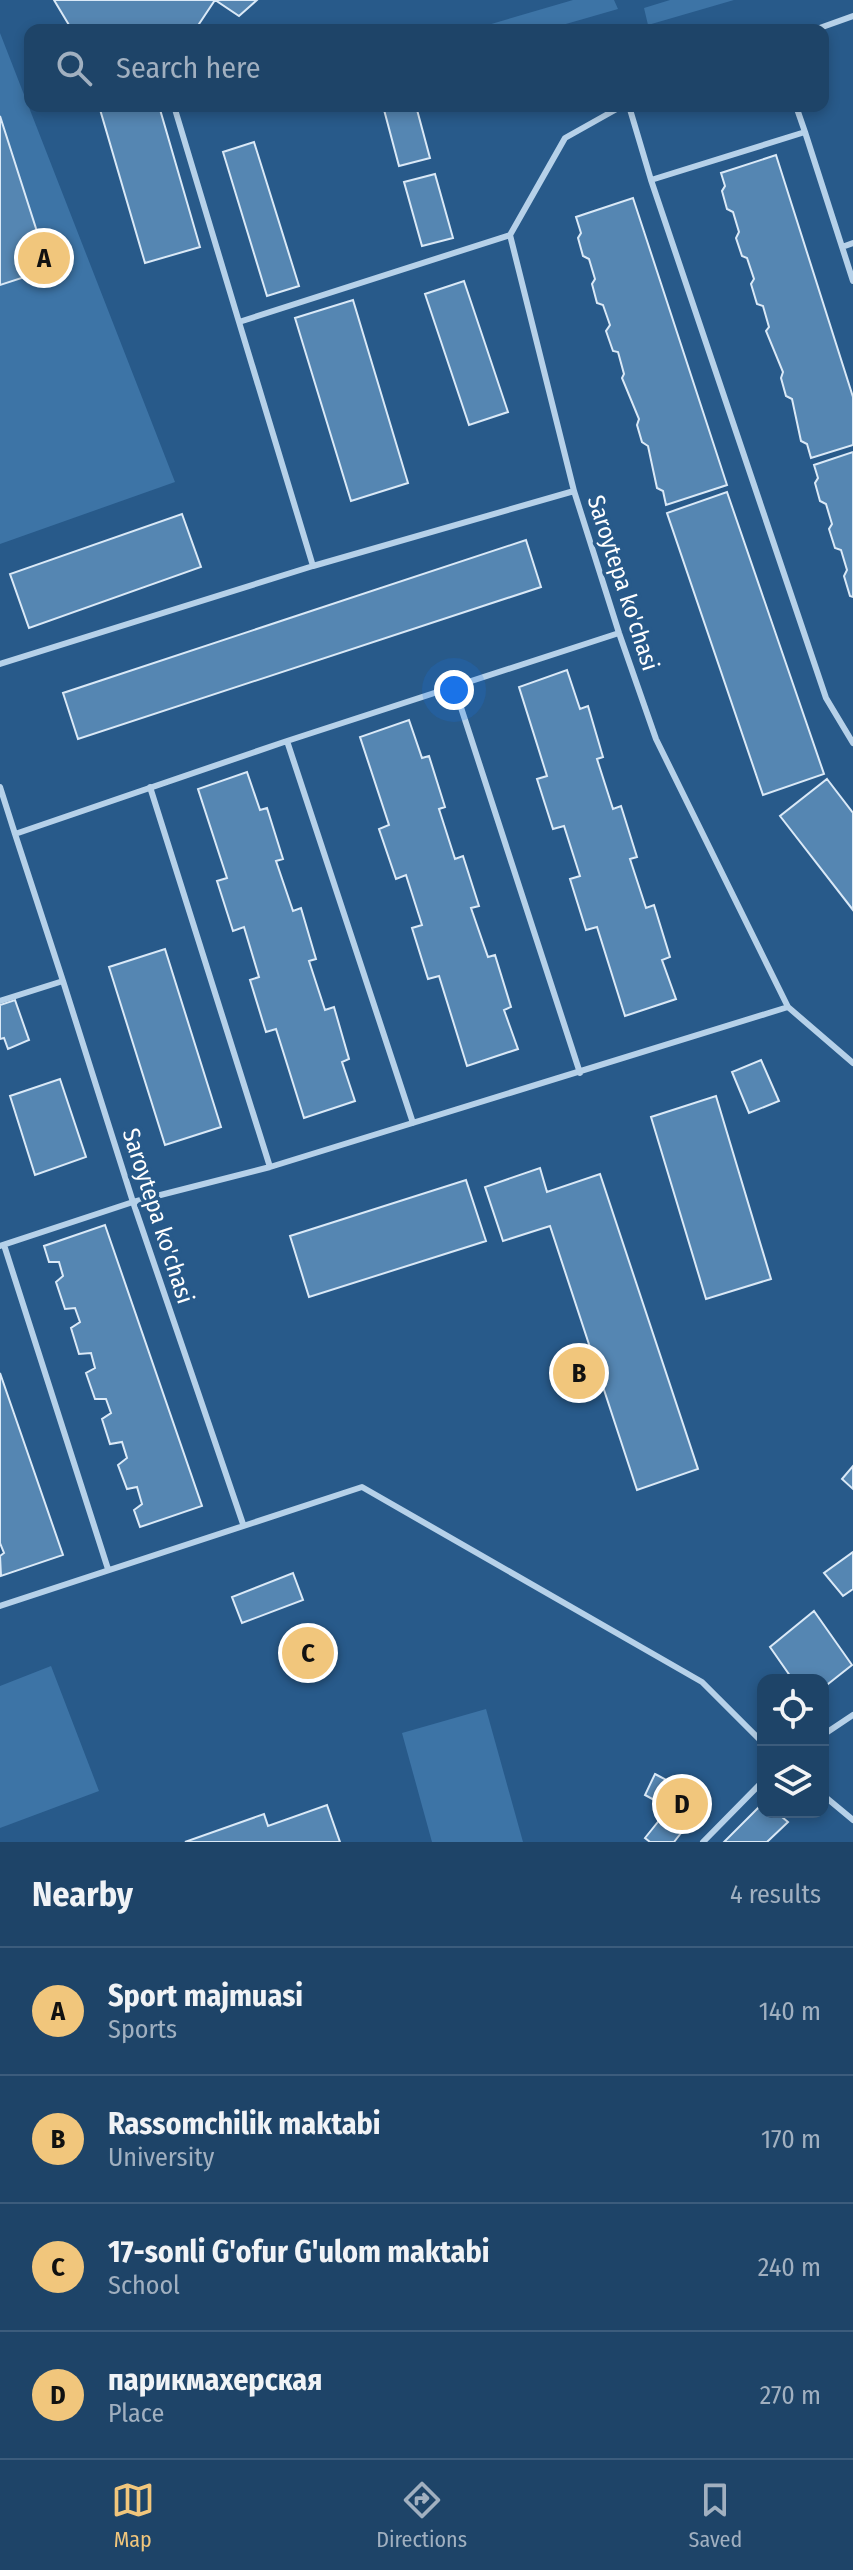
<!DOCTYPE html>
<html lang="en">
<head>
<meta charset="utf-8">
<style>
  :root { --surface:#1e4468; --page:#264b6e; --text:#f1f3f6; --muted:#a1b0c0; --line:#3c5c7c; --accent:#f1c67c }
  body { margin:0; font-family:"Fira Sans Condensed",sans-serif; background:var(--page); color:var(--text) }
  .controls { position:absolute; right:24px; bottom:24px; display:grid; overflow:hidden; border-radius:16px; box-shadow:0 4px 12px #0003 }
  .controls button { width:72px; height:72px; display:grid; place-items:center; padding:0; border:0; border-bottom:2px solid var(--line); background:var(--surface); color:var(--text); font:40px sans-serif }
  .you { position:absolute; left:454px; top:690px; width:28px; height:28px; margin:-20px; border:6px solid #fff; border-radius:50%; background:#1a73e8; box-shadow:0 0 0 12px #1a73e833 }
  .badge { display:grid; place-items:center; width:52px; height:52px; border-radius:50%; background:var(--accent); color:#111; font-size:26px; font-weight:700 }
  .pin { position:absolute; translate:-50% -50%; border:4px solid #fff; box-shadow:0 2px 8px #0006 }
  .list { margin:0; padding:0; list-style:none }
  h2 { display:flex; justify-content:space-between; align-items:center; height:104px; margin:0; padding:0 32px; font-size:34px }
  h2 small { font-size:26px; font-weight:400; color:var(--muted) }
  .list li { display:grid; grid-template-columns:52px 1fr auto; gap:24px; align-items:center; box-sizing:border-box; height:128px; padding:0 32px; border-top:2px solid var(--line) }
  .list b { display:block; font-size:30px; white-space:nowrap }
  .list p { margin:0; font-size:26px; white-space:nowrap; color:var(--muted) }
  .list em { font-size:26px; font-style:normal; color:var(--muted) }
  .icon { flex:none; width:44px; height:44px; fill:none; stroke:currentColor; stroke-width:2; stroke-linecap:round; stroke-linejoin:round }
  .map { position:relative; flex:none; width:853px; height:1842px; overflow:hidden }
  .search { position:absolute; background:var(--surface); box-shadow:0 4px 12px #0003; left:24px; right:24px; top:24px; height:88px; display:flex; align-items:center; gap:20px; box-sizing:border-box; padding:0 28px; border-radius:16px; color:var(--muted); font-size:30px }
  .sheet { height:616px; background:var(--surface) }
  nav { display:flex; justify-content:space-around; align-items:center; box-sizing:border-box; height:112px; border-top:2px solid var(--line); background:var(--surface); font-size:22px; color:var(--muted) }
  nav a { display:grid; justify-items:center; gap:4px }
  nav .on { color:var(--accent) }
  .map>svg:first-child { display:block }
  .green { fill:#3d74a6 }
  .building { fill:#5586b2; stroke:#dae9f7; stroke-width:2 }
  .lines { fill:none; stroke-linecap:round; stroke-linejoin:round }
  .lane { stroke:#b6d1e9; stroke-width:6 }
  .labels { text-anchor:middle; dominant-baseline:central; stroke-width:7; stroke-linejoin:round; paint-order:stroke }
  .street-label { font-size:24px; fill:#fff; stroke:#285a8a }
</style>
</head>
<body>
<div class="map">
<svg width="853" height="1842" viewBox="0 0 853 1842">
  <rect width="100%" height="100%" fill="#285a8a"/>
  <!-- green -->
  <path class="green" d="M 573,0 L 614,0 L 618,9 L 545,30 L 471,30 Z
    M 670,0 L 734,0 L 648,25 L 644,8 Z
    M 0,33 L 175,482 L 0,544 Z
    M 51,1666 L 99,1791 L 0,1828 L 0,1686 Z
    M 486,1709 L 523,1842 L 432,1842 L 402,1733 Z"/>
  <!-- building -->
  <path class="building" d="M 54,0 L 257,0 L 239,16 L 215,0 L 195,30 L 72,30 Z
    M 99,106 L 159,106 L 200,247 L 145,263 Z
    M 383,106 L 416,106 L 430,158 L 399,166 Z
    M 0,116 L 49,269 L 0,285 Z
    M 254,142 L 299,286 L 267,296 L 223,152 Z
    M 776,155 L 853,397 L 853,445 L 811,458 L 807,444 L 801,441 L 792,399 L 786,396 L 781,378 L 783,372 L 766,331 L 769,327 L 763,306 L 757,304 L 751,284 L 754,279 L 747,258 L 742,256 L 736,238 L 739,232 L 733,212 L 727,209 L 722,191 L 725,186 L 721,173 Z
    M 435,174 L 453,238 L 422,246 L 404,182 Z
    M 633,198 L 727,485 L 666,505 L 663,491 L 657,488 L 648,446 L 642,442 L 637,425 L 639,419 L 622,378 L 624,374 L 618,352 L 613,351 L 606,331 L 610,325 L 603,305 L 597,303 L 592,284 L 595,279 L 589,259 L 583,256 L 578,238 L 581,233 L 576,217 Z
    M 464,281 L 508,412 L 469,425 L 425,294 Z
    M 353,300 L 408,483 L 351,501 L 295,318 Z
    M 853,452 L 853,597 L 850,596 L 844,576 L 847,570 L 841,550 L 835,548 L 829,529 L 832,524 L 826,504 L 820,501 L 815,483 L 818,478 L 814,465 Z
    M 727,492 L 824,774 L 763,795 L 667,513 Z
    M 182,514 L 201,567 L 29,628 L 10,574 Z
    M 526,540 L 541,587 L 78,739 L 63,693 Z
    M 567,670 L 580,709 L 588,706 L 603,757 L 597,759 L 613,809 L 621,806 L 637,857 L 630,859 L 646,908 L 654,905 L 670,957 L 662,960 L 676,999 L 625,1016 L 597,927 L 586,930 L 570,879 L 580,876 L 564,826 L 553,829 L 537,779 L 547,776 L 519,687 Z
    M 409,720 L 422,758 L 429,756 L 445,807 L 439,809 L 455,859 L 463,856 L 479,906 L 471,908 L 488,957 L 495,955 L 511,1007 L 504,1010 L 518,1049 L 467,1066 L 439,976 L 428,979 L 412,928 L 422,925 L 406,875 L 396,879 L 379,829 L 389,825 L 360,737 Z
    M 247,772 L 260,810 L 267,808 L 283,859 L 276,861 L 293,911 L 301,908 L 316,959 L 309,961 L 325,1010 L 334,1007 L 349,1059 L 342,1062 L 355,1101 L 304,1118 L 276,1029 L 266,1032 L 250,980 L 259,977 L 244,927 L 233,931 L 217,881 L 227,878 L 198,789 Z
    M 827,779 L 853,813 L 853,910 L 780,816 Z
    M 165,949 L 221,1127 L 165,1145 L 109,967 Z
    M 15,1000 L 29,1040 L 8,1049 L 4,1038 L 0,1039 L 0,1005 Z
    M 761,1060 L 779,1101 L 749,1113 L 732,1072 Z
    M 60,1079 L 86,1157 L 35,1175 L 10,1096 Z
    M 716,1096 L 771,1279 L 706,1299 L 651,1117 Z
    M 540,1168 L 547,1192 L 600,1174 L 698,1469 L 637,1490 L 550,1226 L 503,1241 L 485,1187 Z
    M 466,1180 L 486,1241 L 309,1297 L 290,1236 Z
    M 105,1225 L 202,1506 L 140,1527 L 134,1510 L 142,1504 L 137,1487 L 127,1489 L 118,1465 L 127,1458 L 122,1442 L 110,1444 L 102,1419 L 111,1413 L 106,1399 L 95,1399 L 86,1373 L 95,1368 L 91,1353 L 79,1354 L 71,1328 L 80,1322 L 75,1308 L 65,1309 L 56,1282 L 63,1276 L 59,1262 L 49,1262 L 44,1246 Z
    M 0,1373 L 63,1555 L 1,1576 L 0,1556 L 4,1553 L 0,1543 Z
    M 853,1466 L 853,1489 L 842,1479 Z
    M 853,1552 L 853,1589 L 843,1596 L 824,1573 Z
    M 293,1573 L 303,1600 L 242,1623 L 232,1597 Z
    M 814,1611 L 852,1665 L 823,1688 L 823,1680 L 793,1680 L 770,1647 Z
    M 655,1774 L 706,1801 L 674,1842 L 650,1842 L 645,1838 L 669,1808 L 645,1795 Z
    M 763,1803 L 763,1812 L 776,1812 L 788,1822 L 767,1842 L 724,1842 Z
    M 327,1805 L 340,1842 L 185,1842 L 264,1814 L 268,1826 Z"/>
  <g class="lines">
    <!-- lane -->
    <path class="lane" d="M 814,30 L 853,16
      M 174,106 L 239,322
      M 622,106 L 565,138 L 510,235 L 574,491 L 619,633 L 656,739 L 788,1007 L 853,1063
      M 629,106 L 651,180
      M 796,106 L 805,132
      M 842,247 L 853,243
      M 853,281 L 805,132 L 651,180 L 826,698 L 853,743
      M 313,566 L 239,322 L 510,235
      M 0,664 L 313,566 L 574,491
      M 454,686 L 580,1073
      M 287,741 L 413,1123
      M 0,787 L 15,834 L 287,741 L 619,633
      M 150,787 L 270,1167
      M 15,834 L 63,981
      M 0,1001 L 63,981 L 133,1202 L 243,1524
      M 4,1245 L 108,1569
      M 0,1246 L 133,1202 L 270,1167 L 788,1007
      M 0,1606 L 362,1487 L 702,1682 L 763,1743
      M 823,1735 L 853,1715
      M 823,1795 L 853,1820
      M 703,1842 L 763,1781"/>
  </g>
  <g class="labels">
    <!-- street labels -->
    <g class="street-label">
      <text transform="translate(623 583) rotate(72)">Saroytepa ko'chasi</text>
      <text transform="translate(158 1216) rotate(72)">Saroytepa ko'chasi</text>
    </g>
  </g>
</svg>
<div class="controls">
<button><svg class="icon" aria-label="locate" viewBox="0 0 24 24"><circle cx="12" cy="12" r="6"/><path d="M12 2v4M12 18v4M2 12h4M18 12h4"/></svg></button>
<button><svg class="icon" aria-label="layers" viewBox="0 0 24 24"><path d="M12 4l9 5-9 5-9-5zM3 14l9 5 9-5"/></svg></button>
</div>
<div class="you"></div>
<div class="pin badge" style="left:44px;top:258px">A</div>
<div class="pin badge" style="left:579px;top:1373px">B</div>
<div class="pin badge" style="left:308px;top:1653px">C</div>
<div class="pin badge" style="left:682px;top:1804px">D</div>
<div class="search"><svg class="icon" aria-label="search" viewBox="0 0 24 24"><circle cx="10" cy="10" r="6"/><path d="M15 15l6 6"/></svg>Search here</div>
</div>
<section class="sheet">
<h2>Nearby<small>4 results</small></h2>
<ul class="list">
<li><span class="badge">A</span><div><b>Sport majmuasi</b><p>Sports</p></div><em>140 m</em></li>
<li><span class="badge">B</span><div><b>Rassomchilik maktabi</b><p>University</p></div><em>170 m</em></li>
<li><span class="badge">C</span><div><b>17-sonli G'ofur G'ulom maktabi</b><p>School</p></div><em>240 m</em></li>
<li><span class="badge">D</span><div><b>парикмахерская</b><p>Place</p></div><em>270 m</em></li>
</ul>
</section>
<nav>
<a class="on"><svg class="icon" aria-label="map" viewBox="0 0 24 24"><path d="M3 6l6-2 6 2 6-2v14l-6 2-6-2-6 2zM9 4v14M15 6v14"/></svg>Map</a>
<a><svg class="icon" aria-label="directions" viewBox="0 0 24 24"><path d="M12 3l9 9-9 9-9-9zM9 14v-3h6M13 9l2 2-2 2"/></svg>Directions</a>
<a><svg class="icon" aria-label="saved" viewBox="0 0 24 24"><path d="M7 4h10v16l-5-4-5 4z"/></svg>Saved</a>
</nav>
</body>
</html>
